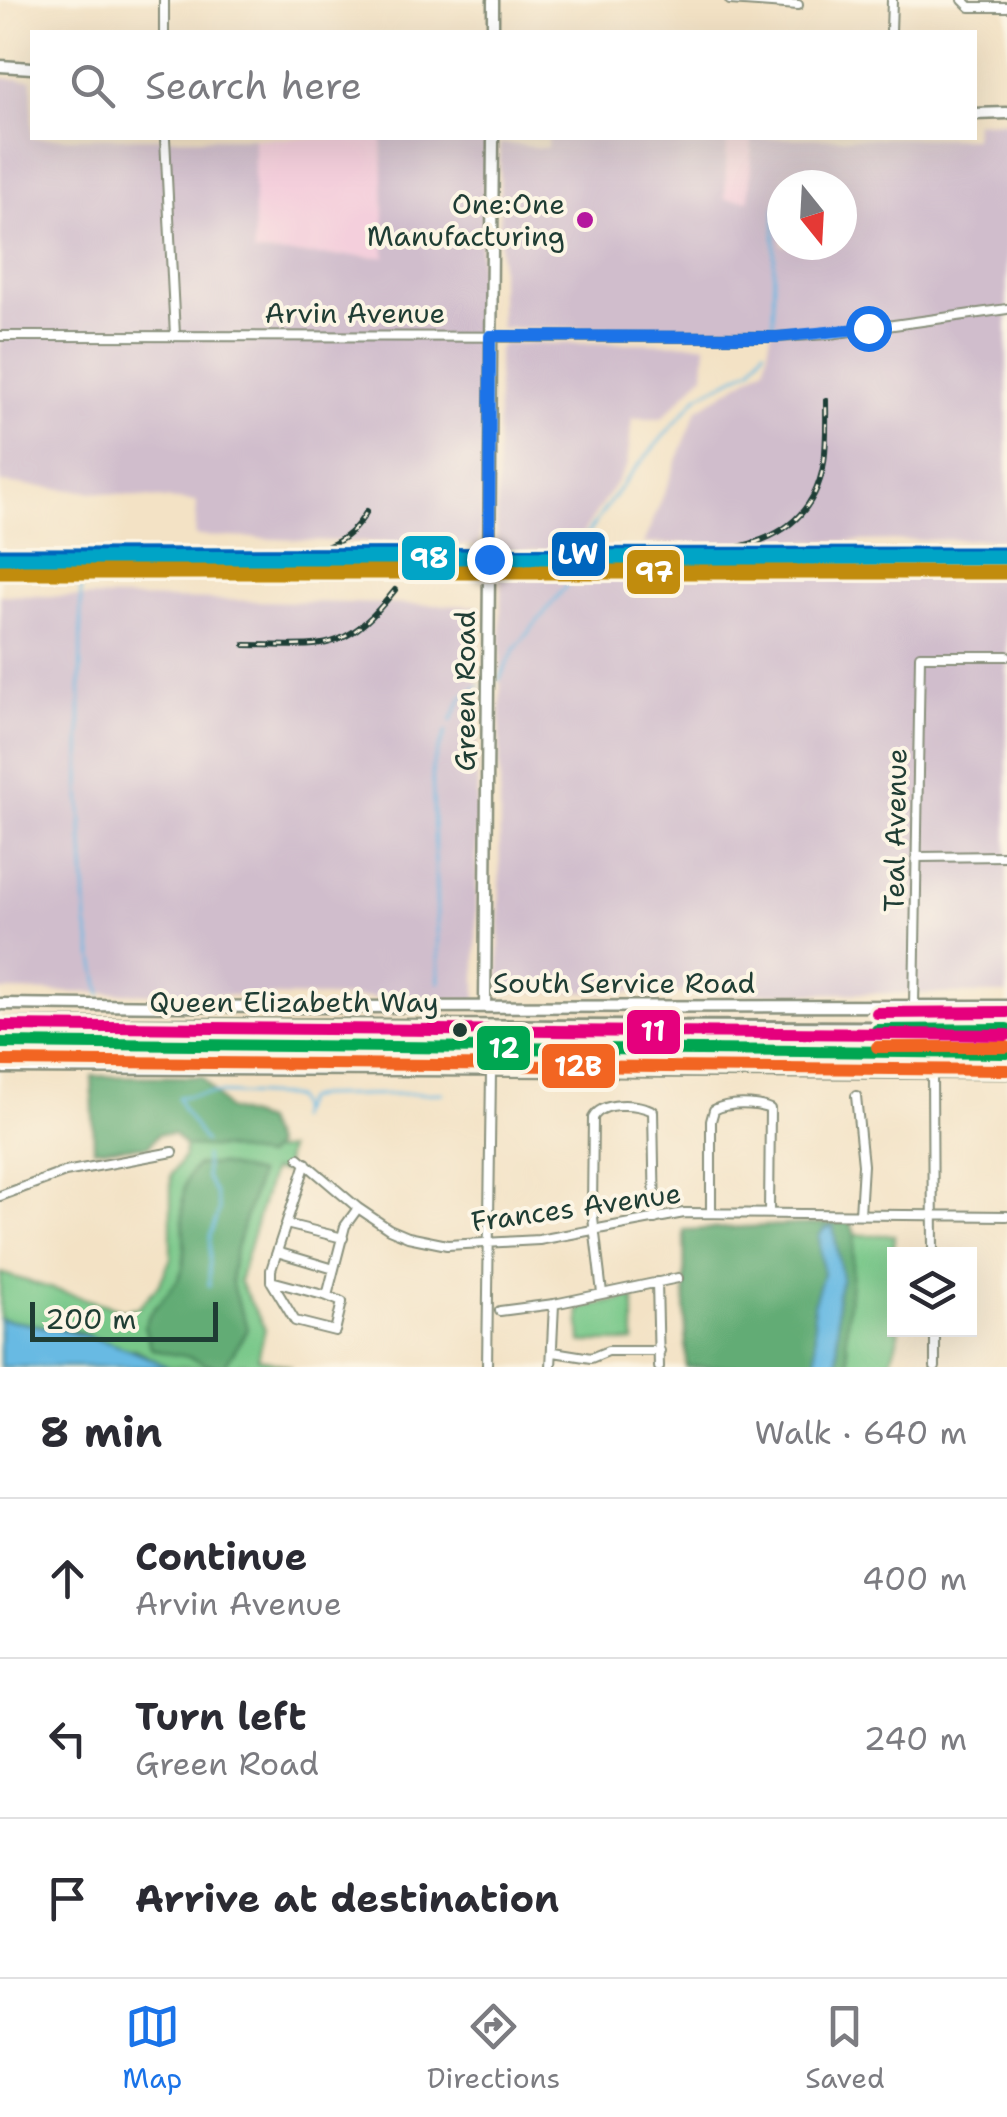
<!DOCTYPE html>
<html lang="en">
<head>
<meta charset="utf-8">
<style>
  :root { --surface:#fff; --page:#f7f7f7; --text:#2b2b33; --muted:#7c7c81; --line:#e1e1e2; --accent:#1a73e8 }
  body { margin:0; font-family:"Shantell Sans",sans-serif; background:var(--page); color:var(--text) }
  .controls { position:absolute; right:30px; bottom:30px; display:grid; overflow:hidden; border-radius:0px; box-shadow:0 10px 40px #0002 }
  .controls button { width:90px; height:90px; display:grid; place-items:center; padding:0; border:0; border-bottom:2px solid var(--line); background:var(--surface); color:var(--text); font:50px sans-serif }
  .compass { position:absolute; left:767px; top:170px; width:90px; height:90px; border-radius:50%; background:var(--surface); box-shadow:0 10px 40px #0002; rotate:162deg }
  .scale { position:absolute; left:30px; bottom:25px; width:188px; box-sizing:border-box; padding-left:10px; border:5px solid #1f3d34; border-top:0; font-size:28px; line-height:35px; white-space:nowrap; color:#1f3d34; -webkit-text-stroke:8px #fcf5e5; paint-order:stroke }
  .stop { position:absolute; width:30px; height:30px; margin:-22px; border:8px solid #1a73e8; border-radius:50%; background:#fff }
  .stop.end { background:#1a73e8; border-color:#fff; box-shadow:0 2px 10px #0008 }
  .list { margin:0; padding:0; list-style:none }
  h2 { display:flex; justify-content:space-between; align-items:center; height:130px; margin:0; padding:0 40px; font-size:42px }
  h2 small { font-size:32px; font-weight:400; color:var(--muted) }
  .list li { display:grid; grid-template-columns:65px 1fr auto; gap:30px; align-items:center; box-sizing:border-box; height:160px; padding:0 40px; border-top:2px solid var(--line) }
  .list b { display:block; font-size:38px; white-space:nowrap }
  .list p { margin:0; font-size:32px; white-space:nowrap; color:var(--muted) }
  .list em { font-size:32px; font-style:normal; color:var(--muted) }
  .icon { flex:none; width:55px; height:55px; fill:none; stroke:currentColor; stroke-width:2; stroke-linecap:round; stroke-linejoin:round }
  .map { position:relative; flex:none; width:1007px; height:1367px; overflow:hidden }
  .search { position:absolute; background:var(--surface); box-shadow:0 10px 40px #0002; left:30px; right:30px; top:30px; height:110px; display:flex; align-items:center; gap:25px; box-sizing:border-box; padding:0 35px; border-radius:0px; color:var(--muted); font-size:38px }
  .sheet { height:610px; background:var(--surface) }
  nav { display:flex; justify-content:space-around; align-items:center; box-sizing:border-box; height:140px; border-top:2px solid var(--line); background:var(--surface); font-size:28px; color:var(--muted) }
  nav a { display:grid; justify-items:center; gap:5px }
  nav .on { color:var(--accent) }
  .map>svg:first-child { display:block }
  .built { fill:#f4cfdc }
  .industrial { fill:#d0bdcc; fill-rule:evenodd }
  .green { fill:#78c889; stroke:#4c825e; stroke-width:2.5 }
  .forest { fill:#62ac75; stroke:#407454; stroke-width:2.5 }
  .water { fill:#67bae3; stroke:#437c8c; stroke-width:2.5 }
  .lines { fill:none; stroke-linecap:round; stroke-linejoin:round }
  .stream { stroke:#67bae3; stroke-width:2.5 }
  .street-casing { stroke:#89907c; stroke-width:12 }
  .secondary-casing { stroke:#89907c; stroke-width:15 }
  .highway-casing { stroke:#89907c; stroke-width:18 }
  .street { stroke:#fff; stroke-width:8 }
  .secondary { stroke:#fff; stroke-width:10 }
  .highway { stroke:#fff; stroke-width:12 }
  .rail-casing { stroke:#1f3d34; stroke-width:6 }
  .rail { stroke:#fcf5e5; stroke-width:2.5; stroke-dasharray:8; stroke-linecap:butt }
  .bus-1-casing { stroke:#fcf5e5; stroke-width:20 }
  .bus-2-casing { stroke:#fcf5e5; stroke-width:20 }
  .bus-3-casing { stroke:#fcf5e5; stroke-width:20 }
  .bus-1 { stroke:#00a651; stroke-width:12 }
  .bus-2 { stroke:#f26522; stroke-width:12 }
  .bus-3 { stroke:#e5007d; stroke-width:12 }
  .rail-1-casing { stroke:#fcf5e5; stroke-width:22 }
  .rail-2-casing { stroke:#fcf5e5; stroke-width:22 }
  .rail-3-casing { stroke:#fcf5e5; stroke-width:22 }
  .rail-1 { stroke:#0065bd; stroke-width:15 }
  .rail-2 { stroke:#02a4c6; stroke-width:15 }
  .rail-3 { stroke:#c18c0d; stroke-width:15 }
  .route { stroke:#1a73e8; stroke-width:12 }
  .poi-dot { fill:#b5179e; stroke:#fcf5e5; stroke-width:4 }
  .bus-dot { fill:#1f3d34; stroke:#fcf5e5; stroke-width:4 }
  .labels { text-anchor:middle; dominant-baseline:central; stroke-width:8; stroke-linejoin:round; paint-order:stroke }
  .poi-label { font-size:28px; fill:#1f3d34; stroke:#fcf5e5; text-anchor:end }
  .street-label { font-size:28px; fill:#1f3d34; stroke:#fcf5e5 }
  .line-badge { stroke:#fcf5e5; stroke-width:4 }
  .badge-label { font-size:28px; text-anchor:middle; font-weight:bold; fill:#fff }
</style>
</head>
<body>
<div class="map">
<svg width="1007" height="1367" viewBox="0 0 1007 1367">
  <rect width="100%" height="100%" fill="#fcf5e5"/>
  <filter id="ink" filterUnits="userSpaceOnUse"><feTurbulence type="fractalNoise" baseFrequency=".01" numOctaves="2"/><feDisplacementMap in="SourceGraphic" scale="20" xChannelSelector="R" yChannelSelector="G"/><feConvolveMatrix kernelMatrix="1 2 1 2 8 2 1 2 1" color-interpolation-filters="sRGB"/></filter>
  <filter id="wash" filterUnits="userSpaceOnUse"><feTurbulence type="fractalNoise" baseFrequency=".0048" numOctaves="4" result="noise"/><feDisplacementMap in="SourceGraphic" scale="40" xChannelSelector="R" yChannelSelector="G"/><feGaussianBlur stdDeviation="2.25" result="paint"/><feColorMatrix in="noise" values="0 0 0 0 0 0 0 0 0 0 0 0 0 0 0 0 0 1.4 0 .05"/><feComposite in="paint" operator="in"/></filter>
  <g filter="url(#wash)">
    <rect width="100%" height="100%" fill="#f3e2c5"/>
    <!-- built -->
    <path class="built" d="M 172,138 L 382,138 L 385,257 L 253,253 Z
      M 727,138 L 752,138 L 750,200 L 725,199 Z"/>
    <!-- industrial -->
    <path class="industrial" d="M 0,78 L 32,80 L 32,138 L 254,138 L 254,253 L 385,257 L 382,138 L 486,138 L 477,327 L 481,345 L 484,475 L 479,546 L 195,536 L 197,502 L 0,483 Z
      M 1007,121 L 1007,539 L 644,544 L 697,410 L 765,367 L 772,328 L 500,328 L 500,143 L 547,148 L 548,138 L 727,138 L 725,199 L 749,200 L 752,138 L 974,138 L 975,122 ZM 782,185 L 842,185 L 842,245 L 782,245 Z
      M 633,343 L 706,344 L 704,374 L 662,418 L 632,418 L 627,466 L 572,550 L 497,551 L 498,349 L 503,344 Z
      M 501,573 L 1007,573 L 1007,994 L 499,992 Z
      M 0,595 L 478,606 L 476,1000 L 0,991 Z"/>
    <!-- green -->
    <path class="green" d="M 186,1133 L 266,1152 L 287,1149 L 284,1172 L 272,1170 L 239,1281 L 265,1329 L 258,1358 L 292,1367 L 246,1367 L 246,1364 L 239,1364 L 237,1367 L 168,1367 L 136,1350 L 122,1348 L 75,1331 L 0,1319 L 0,1273 L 123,1310 L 139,1307 L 160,1283 L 171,1258 L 171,1175 L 184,1157 Z
      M 855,1235 L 894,1235 L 894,1330 L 900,1330 L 889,1367 L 850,1367 C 838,1327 851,1276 855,1235 Z
      M 634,1297 L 634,1342 L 581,1342 L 579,1309 Z"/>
    <!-- forest -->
    <path class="forest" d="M 92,1076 L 202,1077 L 227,1109 L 264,1121 L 274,1147 L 265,1157 L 224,1148 L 185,1146 L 174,1134 L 158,1134 L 149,1146 L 94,1149 Z
      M 219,1164 L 258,1174 C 253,1205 228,1255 232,1283 C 234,1299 243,1313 248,1329 L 224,1367 C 207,1367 199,1359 184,1356 C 171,1353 164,1354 151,1348 L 144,1326 C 152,1303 178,1290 183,1266 C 189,1234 171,1189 197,1165 Z
      M 851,1222 L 855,1235 L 846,1337 L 850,1367 L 686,1367 L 684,1230 Z"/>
    <!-- water -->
    <path class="water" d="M 833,1226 L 842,1278 L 837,1295 L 838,1367 L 817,1367 L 813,1305 L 823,1274 L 819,1236 L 824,1229 Z
      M 0,1319 C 59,1329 115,1339 168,1367 L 0,1367 Z"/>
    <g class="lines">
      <!-- stream -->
      <path class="stream" d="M 820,185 L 826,176
        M 773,323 L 775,208 L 782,200
        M 577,548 L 625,481 L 698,396 L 752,368 L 764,349
        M 81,570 L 80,790 L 87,924 L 101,995
        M 499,680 L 515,649 L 567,585 L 570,575
        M 451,721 L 462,697 L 481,685
        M 439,983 L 432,767 L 446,731
        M 298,1113 L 305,1100 L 316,1096 L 443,1093
        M 205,1142 L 183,1110 L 178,1097 L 211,1093 L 288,1096 L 294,1098 L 298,1107 L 296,1119
        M 205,1156 L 206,1177 L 215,1193 L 219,1210 L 210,1236 L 209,1286"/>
    </g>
  </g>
  <g filter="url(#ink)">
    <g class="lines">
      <defs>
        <path id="street" d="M 730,0 L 798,5
          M 963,0 L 970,7 L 1007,7
          M 164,32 L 164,0
          M 891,32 L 892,0
          M 165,138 L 175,335
          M 0,336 L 777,337 L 830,334 L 1007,309
          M 917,857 L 1007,856
          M 914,1006 L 920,656 L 1007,656
          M 932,1072 L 933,1254
          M 856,1096 L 863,1165 L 860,1214
          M 299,1158 L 358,1208 L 389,1229 L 408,1237 L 447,1245 L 539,1240 L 684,1213 L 1007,1216
          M 306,1163 L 271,1270 L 271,1281 L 295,1321 L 335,1331 L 342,1302 L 327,1296 L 345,1226 L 358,1208
          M 0,1196 L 65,1172 L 173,1152
          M 711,1213 L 711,1121 L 714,1110 C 728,1102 756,1103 770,1109 L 769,1213
          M 286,1224 L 343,1238
          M 277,1252 L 334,1269
          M 271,1281 L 327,1296
          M 657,1282 L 659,1367
          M 602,1293 L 592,1209 L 593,1118 C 602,1101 636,1103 653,1111 L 655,1219
          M 500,1311 L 554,1304 L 678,1278
          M 935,1330 L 935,1367
          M 554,1352 L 591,1358 L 608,1351 L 660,1351
          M 487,1367 L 491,1072
          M 551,1367 L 554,1304"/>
        <path id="secondary" d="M 493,0 L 493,32
          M 0,66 L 32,68
          M 974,114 L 1007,113
          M 0,1004 L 277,1007 L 1007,1006
          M 485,1005 L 493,138
          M 0,1068 L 1007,1073"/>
        <path id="highway" d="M 0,1025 L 1007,1029
          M 0,1043 L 1007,1053"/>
      </defs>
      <!-- street casing -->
      <use href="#street" class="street-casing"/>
      <!-- secondary casing -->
      <use href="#secondary" class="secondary-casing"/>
      <!-- highway casing -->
      <use href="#highway" class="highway-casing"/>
      <!-- street -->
      <use href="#street" class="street"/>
      <!-- secondary -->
      <use href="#secondary" class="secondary"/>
      <!-- highway -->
      <use href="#highway" class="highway"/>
      <defs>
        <path id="rail" d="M 675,554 C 741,552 812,540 824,462 C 827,441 826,420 826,400
          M 276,555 C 315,554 347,547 367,511
          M 245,645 C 324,645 343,656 395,590"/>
      </defs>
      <!-- rail casing -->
      <use href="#rail" class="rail-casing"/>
      <!-- rail -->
      <use href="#rail" class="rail"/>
      <defs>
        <path id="bus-1" d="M 877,1030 L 1007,1029
          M 0,1043 L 1007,1053"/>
        <path id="bus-2" d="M 877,1047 L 1007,1047
          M 0,1061 L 1007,1070"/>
        <path id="bus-3" d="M 877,1013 L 1007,1012
          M 0,1026 L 1007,1035"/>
      </defs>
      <!-- bus-1 casing -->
      <use href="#bus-1" class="bus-1-casing"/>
      <!-- bus-2 casing -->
      <use href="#bus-2" class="bus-2-casing"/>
      <!-- bus-3 casing -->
      <use href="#bus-3" class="bus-3-casing"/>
      <!-- bus-1 -->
      <use href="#bus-1" class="bus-1"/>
      <!-- bus-2 -->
      <use href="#bus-2" class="bus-2"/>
      <!-- bus-3 -->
      <use href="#bus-3" class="bus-3"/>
      <defs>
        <path id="rail-1" d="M 0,555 L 1007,554"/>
        <path id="rail-2" d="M 0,559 L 1007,557"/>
        <path id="rail-3" d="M 0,572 L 1007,572"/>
      </defs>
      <!-- rail-1 casing -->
      <use href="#rail-1" class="rail-1-casing"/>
      <!-- rail-2 casing -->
      <use href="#rail-2" class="rail-2-casing"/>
      <!-- rail-3 casing -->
      <use href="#rail-3" class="rail-3-casing"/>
      <!-- rail-1 -->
      <use href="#rail-1" class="rail-1"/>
      <!-- rail-2 -->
      <use href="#rail-2" class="rail-2"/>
      <!-- rail-3 -->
      <use href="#rail-3" class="rail-3"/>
    </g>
  </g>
  <g class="lines" filter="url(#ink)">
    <!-- route -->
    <path class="route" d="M 489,559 L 490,336 L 777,337 L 868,328"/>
  </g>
  <!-- markers -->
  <circle class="poi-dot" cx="585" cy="220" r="10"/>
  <circle class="bus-dot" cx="460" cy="1030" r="9"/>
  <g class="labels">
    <!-- poi labels -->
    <g class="poi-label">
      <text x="565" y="204">One:One<tspan x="565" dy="32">Manufacturing</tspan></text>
    </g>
    <!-- street labels -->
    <g class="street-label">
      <text x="355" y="313">Arvin Avenue</text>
      <text transform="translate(465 691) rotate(-90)">Green Road</text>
      <text transform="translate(895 830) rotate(-89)">Teal Avenue</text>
      <text x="624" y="983">South Service Road</text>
      <text x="294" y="1002">Queen Elizabeth Way</text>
      <text transform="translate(576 1207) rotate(-8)">Frances Avenue</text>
    </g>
  </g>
  <g class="line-badge">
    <rect x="550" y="530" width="57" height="48" rx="10" fill="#0065bd"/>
    <rect x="400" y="534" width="57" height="48" rx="10" fill="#02a4c6"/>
    <rect x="625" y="548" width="57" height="48" rx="10" fill="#c18c0d"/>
    <rect x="625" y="1008" width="57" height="48" rx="10" fill="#e5007d"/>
    <rect x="475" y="1024" width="57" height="48" rx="10" fill="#00a651"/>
    <rect x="540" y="1042" width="77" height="48" rx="10" fill="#f26522"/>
  </g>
  <g class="badge-label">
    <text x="578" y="564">LW</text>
    <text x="429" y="568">98</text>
    <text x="654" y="582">97</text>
    <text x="653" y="1041">11</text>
    <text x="504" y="1058">12</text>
    <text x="578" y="1076">12B</text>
  </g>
</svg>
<div class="controls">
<button><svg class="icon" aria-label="layers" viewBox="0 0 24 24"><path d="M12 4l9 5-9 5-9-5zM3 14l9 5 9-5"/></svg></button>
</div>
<svg class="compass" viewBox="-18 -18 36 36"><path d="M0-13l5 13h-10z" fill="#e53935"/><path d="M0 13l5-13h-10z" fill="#7c7c81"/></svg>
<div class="scale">200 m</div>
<div class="stop" style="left:868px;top:328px"></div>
<div class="stop end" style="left:489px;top:559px"></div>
<div class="search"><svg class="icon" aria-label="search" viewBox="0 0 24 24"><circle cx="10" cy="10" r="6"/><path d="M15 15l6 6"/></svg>Search here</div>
</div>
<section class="sheet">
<h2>8 min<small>Walk · 640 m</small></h2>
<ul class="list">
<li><svg class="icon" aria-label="ahead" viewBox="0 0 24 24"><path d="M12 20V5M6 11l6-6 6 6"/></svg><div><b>Continue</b><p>Arvin Avenue</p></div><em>400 m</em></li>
<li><svg class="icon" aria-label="left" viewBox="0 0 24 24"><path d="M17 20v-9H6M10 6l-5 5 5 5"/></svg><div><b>Turn left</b><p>Green Road</p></div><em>240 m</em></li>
<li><svg class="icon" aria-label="arrive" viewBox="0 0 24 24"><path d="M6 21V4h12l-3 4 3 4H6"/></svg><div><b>Arrive at destination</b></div></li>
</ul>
</section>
<nav>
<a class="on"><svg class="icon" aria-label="map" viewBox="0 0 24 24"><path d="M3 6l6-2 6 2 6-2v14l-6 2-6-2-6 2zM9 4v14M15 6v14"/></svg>Map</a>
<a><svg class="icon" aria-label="directions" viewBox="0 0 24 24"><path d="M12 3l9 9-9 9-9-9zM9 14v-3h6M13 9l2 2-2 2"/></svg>Directions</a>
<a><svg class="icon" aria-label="saved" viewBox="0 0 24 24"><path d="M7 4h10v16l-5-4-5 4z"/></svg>Saved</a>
</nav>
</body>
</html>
